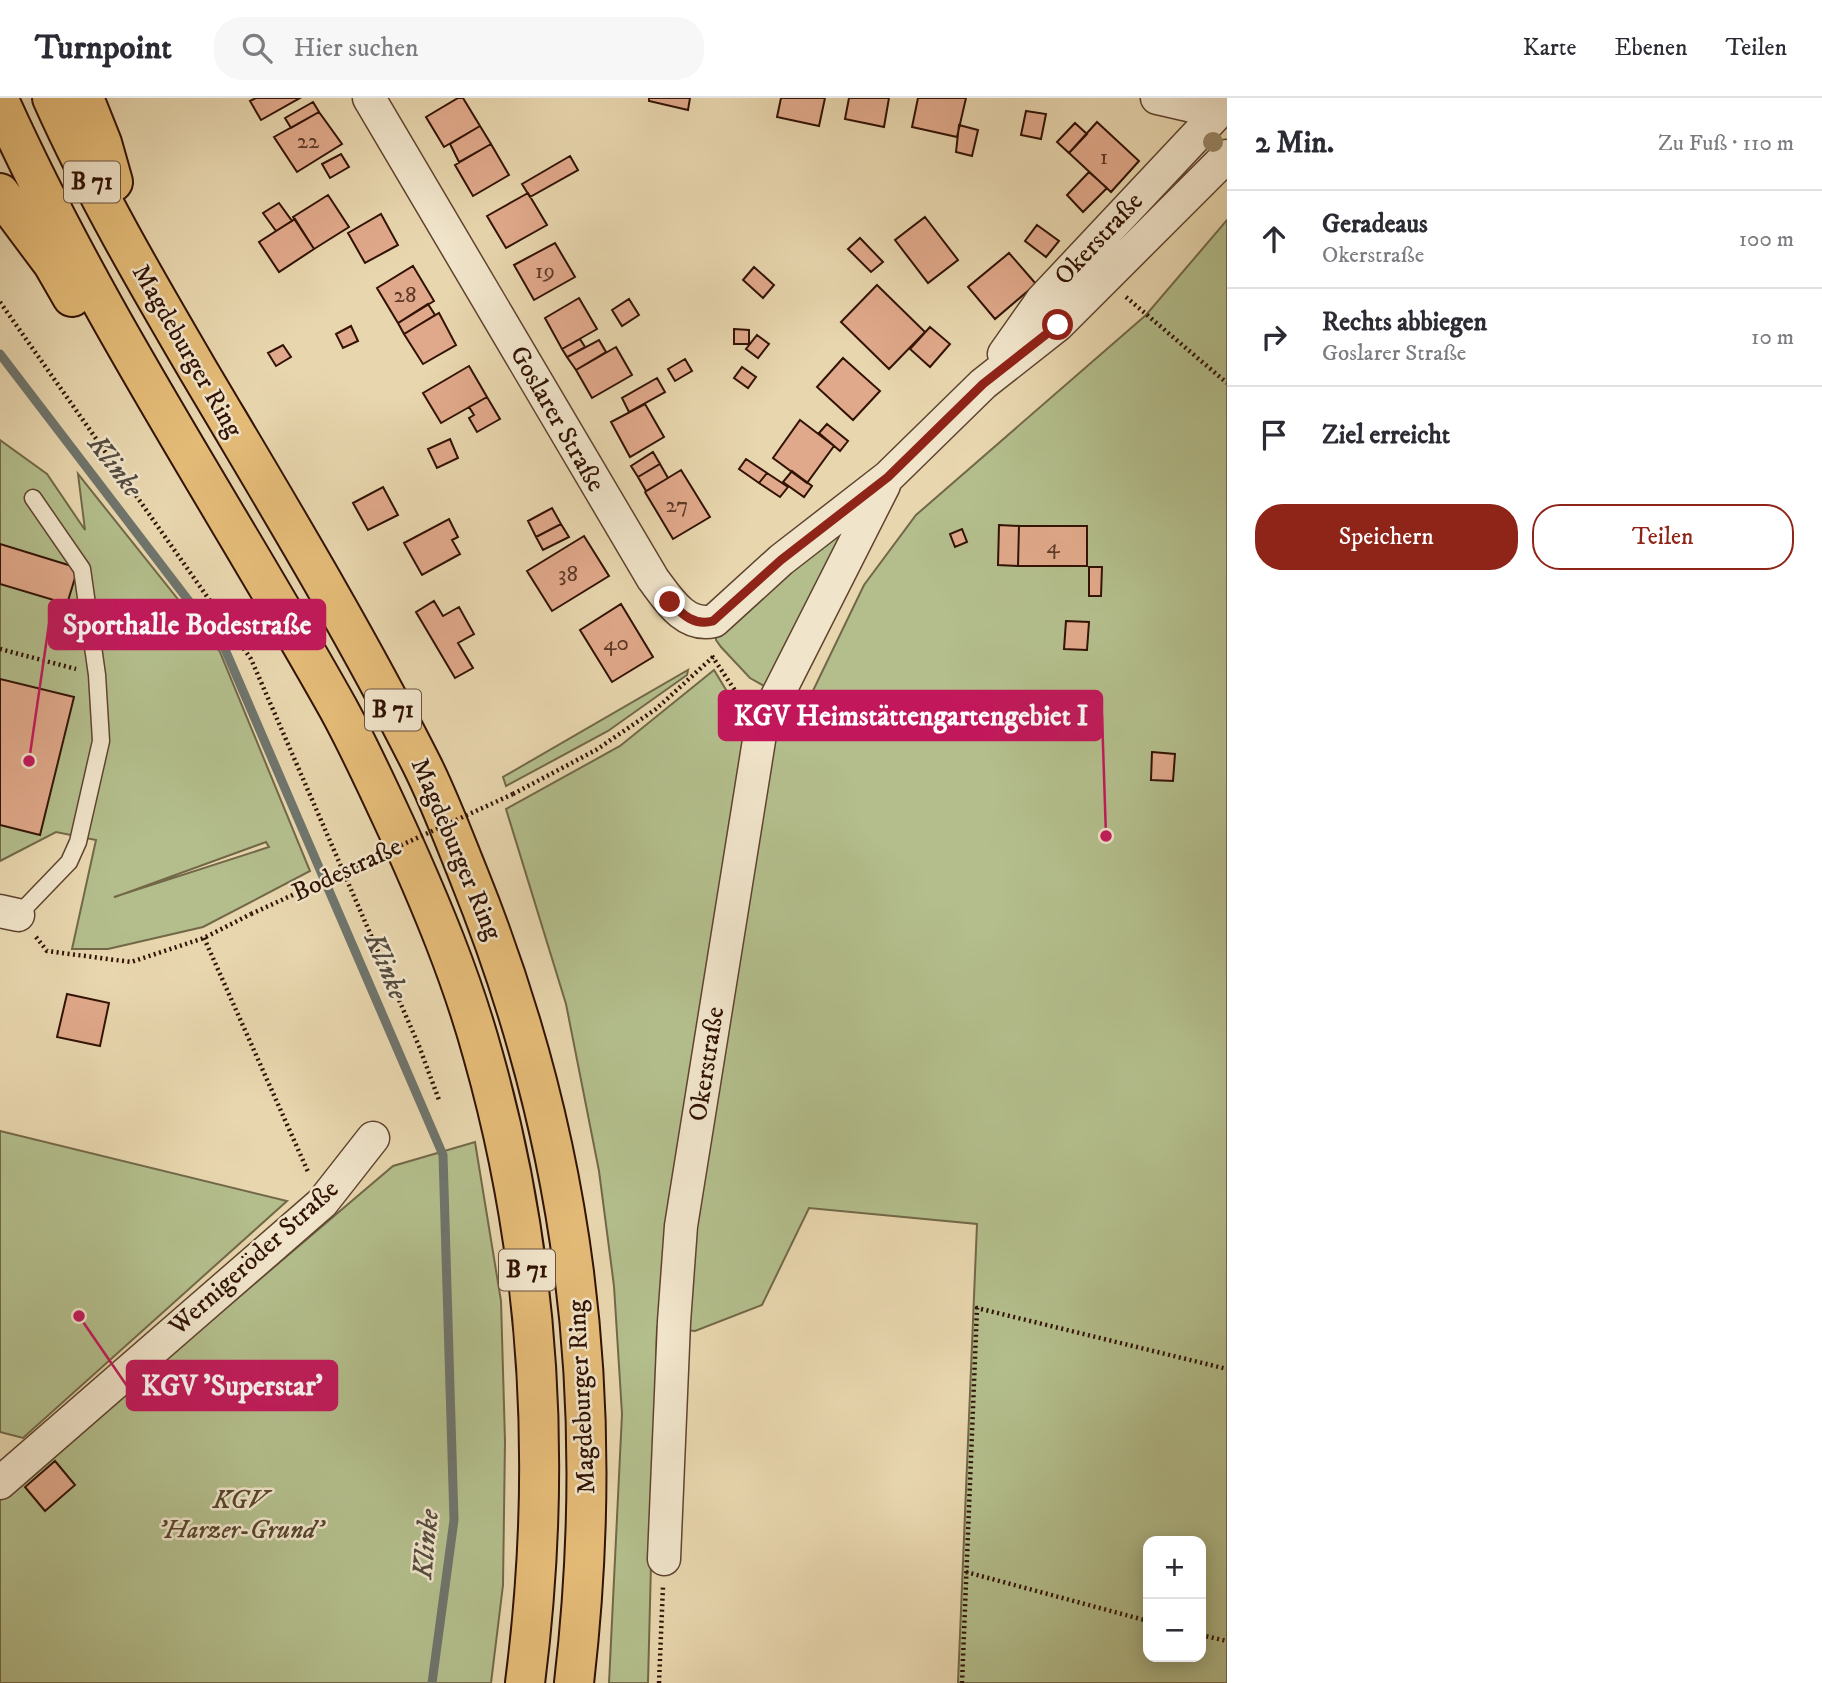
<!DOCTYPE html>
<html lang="de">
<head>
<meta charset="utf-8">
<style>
  :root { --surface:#fff; --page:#f7f7f7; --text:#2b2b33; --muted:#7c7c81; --line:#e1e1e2; --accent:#8f2418 }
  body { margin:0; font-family:"IM FELL DW Pica",serif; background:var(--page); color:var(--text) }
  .controls { position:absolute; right:21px; bottom:21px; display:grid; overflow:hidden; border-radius:14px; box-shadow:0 4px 18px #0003 }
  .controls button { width:63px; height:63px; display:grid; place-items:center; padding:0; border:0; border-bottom:2px solid var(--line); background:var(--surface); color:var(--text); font:35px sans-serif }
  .stop { position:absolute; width:21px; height:21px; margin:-16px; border:5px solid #8f2418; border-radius:50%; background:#fff }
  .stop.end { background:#8f2418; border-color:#fff; box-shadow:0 2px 7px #0008 }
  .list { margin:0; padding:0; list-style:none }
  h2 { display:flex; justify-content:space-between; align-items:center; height:91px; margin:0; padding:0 28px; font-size:30px }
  h2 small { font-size:23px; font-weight:400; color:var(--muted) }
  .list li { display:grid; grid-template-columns:46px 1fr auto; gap:21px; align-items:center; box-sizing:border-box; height:98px; padding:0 28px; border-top:2px solid var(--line) }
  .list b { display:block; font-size:26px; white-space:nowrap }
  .list p { margin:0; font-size:23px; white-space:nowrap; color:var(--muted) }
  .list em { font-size:23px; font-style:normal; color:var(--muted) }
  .actions { display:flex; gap:14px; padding:21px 28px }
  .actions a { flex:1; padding:16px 0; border:2px solid var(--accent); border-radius:28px; text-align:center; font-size:24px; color:var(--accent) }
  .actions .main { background:var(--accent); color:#fff }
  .icon { flex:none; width:38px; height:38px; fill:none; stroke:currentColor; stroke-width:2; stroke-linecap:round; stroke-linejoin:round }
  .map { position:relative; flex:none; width:1227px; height:1585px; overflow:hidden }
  header { display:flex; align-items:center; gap:42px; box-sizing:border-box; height:98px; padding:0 35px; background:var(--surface); border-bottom:2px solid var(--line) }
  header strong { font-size:33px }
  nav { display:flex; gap:38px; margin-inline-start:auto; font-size:24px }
  .search { width:490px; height:63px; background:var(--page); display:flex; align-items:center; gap:18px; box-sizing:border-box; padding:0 24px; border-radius:28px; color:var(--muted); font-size:26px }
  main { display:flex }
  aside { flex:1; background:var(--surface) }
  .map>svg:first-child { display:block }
  .green { fill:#b3be8c; stroke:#726848; stroke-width:2; fill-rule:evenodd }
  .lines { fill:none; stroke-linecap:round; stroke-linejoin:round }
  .stream { stroke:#6f756d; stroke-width:9 }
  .building { fill:#e1a98b; stroke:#311204; stroke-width:2 }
  .service-casing { stroke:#5f432e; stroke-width:19 }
  .minor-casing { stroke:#5f432e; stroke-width:35 }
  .trunk-casing { stroke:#311204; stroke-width:42 }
  .path { stroke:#311204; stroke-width:4.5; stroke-dasharray:2 3.5; stroke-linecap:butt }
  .service { stroke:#f0e4ca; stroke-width:16 }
  .minor { stroke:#f0e4ca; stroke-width:32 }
  .trunk { stroke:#e4bb77; stroke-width:38 }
  .path-bridge { stroke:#311204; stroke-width:4.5; stroke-dasharray:2 3.5; stroke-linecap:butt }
  .tree { fill:#998767 }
  .route { stroke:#8f2418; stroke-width:9 }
  .labels { text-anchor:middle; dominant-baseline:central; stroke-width:5; stroke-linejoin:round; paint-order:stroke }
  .number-label { font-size:23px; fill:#5d3826 }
  .shield { fill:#f0e4ca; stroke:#6a513f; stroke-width:2 }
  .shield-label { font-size:24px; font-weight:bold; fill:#311204 }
  .street-label { font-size:26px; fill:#311204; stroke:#f0e4ca }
  .park-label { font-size:26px; font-style:italic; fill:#58462d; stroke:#f0e4ca }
  .water-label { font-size:28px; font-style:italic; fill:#554c41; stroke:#f0e4ca }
  .leader { fill:none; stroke:#c2185b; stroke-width:2.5 }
  .callout-dot { fill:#c2185b; stroke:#f0e4ca; stroke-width:2.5 }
  .callout { fill:#c2185b; stroke:#c2185b; stroke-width:2.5 }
  .callout-label { font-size:28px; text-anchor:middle; font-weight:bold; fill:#fff }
</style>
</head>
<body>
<header>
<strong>Turnpoint</strong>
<div class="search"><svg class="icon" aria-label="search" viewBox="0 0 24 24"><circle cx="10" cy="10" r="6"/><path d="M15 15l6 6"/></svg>Hier suchen</div>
<nav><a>Karte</a><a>Ebenen</a><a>Teilen</a></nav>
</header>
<main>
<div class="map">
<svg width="1227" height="1585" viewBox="0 0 1227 1585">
  <rect width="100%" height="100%" fill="#e8d6ae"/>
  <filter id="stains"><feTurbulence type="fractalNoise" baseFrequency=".00286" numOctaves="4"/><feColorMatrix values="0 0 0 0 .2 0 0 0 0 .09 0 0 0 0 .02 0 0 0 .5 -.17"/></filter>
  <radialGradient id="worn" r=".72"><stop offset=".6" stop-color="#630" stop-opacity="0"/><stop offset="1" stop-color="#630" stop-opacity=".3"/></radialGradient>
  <!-- green -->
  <path class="green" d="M 1227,122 L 1227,1585 L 958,1585 L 977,1126 L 809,1110 L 762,1207 L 695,1233 L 657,1229 L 648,1585 L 609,1585 L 622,1316 L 614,1188 L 599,1073 L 566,906 L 506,711 L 620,648 L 714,572 L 751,633 L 795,630 L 864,487 L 916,417 L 1146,217 ZM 1148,1443 L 1201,1443 L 1201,1559 L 1148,1559 Z
    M 0,342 L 47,376 L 85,432 L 78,376 L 220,554 L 310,773 L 203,829 L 108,851 L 72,851 L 96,742 L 56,734 L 0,763 ZM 266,744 L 269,749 L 114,799 L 115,799 Z
    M 847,427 L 770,588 L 764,588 L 750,580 L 721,549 L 716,542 L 716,536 Z
    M 688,572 L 687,577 L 608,633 L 506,688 L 503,679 Z
    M 0,1033 L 287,1103 L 23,1340 L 0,1334 Z
    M 475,1044 L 501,1203 L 505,1343 L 503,1487 L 491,1585 L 0,1585 L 0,1402 L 393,1068 Z"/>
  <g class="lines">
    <!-- stream -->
    <path class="stream" d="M 0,256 L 224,549 L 443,1057 L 454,1422 L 432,1585"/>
  </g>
  <!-- building -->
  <path class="building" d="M 256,0 L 300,0 L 261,22 L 250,3 Z
    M 458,0 L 463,0 L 480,28 L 444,49 L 426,19 Z
    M 649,0 L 690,0 L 688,12 L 649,3 Z
    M 781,0 L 825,0 L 819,28 L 777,19 Z
    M 849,0 L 889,0 L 884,29 L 845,21 Z
    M 918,0 L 966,0 L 957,39 L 912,29 Z
    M 313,4 L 319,14 L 291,30 L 285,20 Z
    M 1026,13 L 1046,16 L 1041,41 L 1021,37 Z
    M 319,14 L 342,46 L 297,74 L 274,39 Z
    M 1097,24 L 1139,63 L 1111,94 L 1069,55 Z
    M 1075,25 L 1087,36 L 1069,55 L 1057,44 Z
    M 959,27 L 978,32 L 972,58 L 956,54 Z
    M 480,28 L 491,46 L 459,64 L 450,46 Z
    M 491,46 L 509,77 L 473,98 L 455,67 Z
    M 341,56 L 349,69 L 330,80 L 322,66 Z
    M 570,58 L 578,72 L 530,99 L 522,86 Z
    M 1089,74 L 1107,90 L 1083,114 L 1067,97 Z
    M 528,95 L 547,127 L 506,150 L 487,118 Z
    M 328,97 L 349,129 L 314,151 L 293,119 Z
    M 279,105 L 292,123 L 276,133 L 263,115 Z
    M 381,116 L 398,147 L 365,165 L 348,135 Z
    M 925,119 L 958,162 L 928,185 L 895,142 Z
    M 295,121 L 314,151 L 279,174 L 259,144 Z
    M 1037,127 L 1059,143 L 1046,159 L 1025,143 Z
    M 860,140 L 883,164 L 871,174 L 848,151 Z
    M 555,145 L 575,179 L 534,202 L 514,167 Z
    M 1009,155 L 1036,186 L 995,221 L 968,189 Z
    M 413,168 L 434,203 L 398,225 L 377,190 Z
    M 754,169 L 774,187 L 763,200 L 743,182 Z
    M 877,187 L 925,234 L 889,271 L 841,224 Z
    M 579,200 L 597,231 L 562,251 L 545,220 Z
    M 629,201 L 639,217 L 622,228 L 612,212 Z
    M 428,206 L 435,217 L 404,236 L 398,225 Z
    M 439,215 L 456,247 L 423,266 L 404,236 Z
    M 351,228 L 358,243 L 343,250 L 336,236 Z
    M 930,229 L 950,246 L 930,269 L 910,251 Z
    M 734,231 L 749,232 L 749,246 L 734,246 Z
    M 757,237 L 769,246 L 758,260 L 746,251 Z
    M 580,241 L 585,249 L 567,259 L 562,251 Z
    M 599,242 L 606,254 L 576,272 L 567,259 Z
    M 283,247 L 291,259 L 276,268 L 268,255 Z
    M 616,249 L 632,277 L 592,300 L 576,272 Z
    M 843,260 L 880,293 L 853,322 L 817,289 Z
    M 685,261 L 692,273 L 675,283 L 668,271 Z
    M 469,268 L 487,299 L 441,325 L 423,295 Z
    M 742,269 L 756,279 L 748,290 L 734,280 Z
    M 657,280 L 665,294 L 629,314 L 622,300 Z
    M 487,299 L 500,321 L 477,334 L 469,320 L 474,317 L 469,309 Z
    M 645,306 L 664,339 L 630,359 L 611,324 Z
    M 800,322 L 834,348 L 807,385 L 773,360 Z
    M 827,326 L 848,343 L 840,353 L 819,335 Z
    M 450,341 L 458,360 L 437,370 L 428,351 Z
    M 653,354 L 660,366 L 638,379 L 631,368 Z
    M 746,361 L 767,375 L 759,385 L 739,371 Z
    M 660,366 L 668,380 L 646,393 L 638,379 Z
    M 681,372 L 710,419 L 673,441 L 645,394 Z
    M 792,373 L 812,388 L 804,399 L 783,384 Z
    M 767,375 L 788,389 L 780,399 L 759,385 Z
    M 383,389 L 398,417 L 368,432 L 353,405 Z
    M 552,410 L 561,426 L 536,439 L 528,423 Z
    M 449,421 L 458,439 L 452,442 L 460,456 L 422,477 L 404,445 Z
    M 561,426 L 569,439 L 543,452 L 536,439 Z
    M 999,427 L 1019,428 L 1018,468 L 998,467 Z
    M 1019,428 L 1087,428 L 1087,468 L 1018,468 Z
    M 962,431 L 967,444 L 955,449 L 950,436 Z
    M 584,438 L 609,478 L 552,513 L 527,473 Z
    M 0,446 L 78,470 L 67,506 L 0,486 Z
    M 1089,469 L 1102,469 L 1101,498 L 1089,498 Z
    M 434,503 L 443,518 L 459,509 L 474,536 L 458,545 L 473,570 L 455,580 L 416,514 Z
    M 621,506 L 653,559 L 612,584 L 580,532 Z
    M 1066,523 L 1089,524 L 1087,552 L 1064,551 Z
    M 0,581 L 74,599 L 40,737 L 0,727 Z
    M 1152,654 L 1175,656 L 1173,683 L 1151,682 Z
    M 67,896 L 109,905 L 100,948 L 57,939 Z
    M 55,1363 L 75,1387 L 45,1413 L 25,1389 Z"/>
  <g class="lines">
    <defs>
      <path id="service" d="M 18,817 L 69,764 L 78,744 L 101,643 L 97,577 L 82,471 L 33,400"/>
      <path id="minor" d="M 369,0 L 653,481 C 668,501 685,530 714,523 L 781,462 L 888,379 L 983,286 L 1058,227 L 1227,58
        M 1157,0 L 1218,14
        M 1004,256 L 1042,202 L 1227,5
        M 0,813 L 18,817
        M 0,1385 L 322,1105 L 373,1040
        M 664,1461 L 674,1224 L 681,1128 L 761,630 L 884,387"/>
      <path id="trunk" d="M 52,0 C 94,94 146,183 198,272 C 275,402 354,532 422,667 C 440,703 454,741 469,778 C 576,1043 607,1301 574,1585
        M 84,0 L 102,45 L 113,84
        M 0,4 C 95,215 225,408 338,610 C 360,650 379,692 398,733 C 431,806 462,880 483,957 C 541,1162 552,1375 525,1585
        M 0,95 L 53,166 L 72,199"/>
    </defs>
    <!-- service casing -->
    <use href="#service" class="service-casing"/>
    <!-- minor casing -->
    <use href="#minor" class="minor-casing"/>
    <!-- trunk casing -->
    <use href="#trunk" class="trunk-casing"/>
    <!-- path -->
    <path class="path" d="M 1126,199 L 1227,285
      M 0,204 L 251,561 L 419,948 L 439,1002
      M 0,551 L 76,571
      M 712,558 L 742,603
      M 513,696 L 596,652 L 656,611 L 713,559
      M 36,839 L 47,853 L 131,864 L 204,840 L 251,816
      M 204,840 L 309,1076
      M 966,1474 L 1148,1523
      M 1201,1537 L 1227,1543
      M 659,1585 L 663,1488
      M 962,1585 L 977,1210 L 1227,1271"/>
    <!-- service -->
    <use href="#service" class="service"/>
    <!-- minor -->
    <use href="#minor" class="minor"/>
    <!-- trunk -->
    <use href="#trunk" class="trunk"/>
    <!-- path-bridge -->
    <path class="path-bridge" d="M 251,816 L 513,696"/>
  </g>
  <!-- trees -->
  <circle class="tree" cx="1213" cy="44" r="10"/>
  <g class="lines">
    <!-- route -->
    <path class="route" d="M 670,504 C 683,517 694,528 713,523 L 781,462 L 888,379 L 983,286 L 1058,227"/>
  </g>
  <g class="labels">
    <!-- number labels -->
    <g class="number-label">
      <text x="308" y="43">22</text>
      <text x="1104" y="59">1</text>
      <text x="545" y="173">19</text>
      <text x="405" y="197">28</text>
      <text x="677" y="407">27</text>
      <text x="1053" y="448">4</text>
      <text x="568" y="476">38</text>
      <text x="616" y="545">40</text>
    </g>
    <!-- shield labels -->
    <g class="shield">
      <rect x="64" y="63.5" width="56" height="41" rx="5"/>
      <rect x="365" y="591.5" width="56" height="41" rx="5"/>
      <rect x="499" y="1151.5" width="56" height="41" rx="5"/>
    </g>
    <g class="shield-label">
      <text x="92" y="84">B 71</text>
      <text x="393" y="612">B 71</text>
      <text x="527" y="1172">B 71</text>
    </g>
    <!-- street labels -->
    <g class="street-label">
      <text transform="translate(1099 141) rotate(-47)">Okerstraße</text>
      <text transform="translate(187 253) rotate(60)">Magdeburger Ring</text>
      <text transform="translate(557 321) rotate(60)">Goslarer Straße</text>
      <text transform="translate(456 751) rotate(67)">Magdeburger Ring</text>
      <text transform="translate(347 772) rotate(-25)">Bodestraße</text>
      <text transform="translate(707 966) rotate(-81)">Okerstraße</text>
      <text transform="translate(254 1160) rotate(-42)">Wernigeröder Straße</text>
      <text transform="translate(582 1299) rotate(-93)">Magdeburger Ring</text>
    </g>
    <!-- park labels -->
    <g class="park-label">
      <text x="240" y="1402">KGV<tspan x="240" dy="30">'Harzer-Grund'</tspan></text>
    </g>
    <!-- water labels -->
    <g class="water-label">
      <text transform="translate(115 368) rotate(53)">Klinke</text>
      <text transform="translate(386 868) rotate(67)">Klinke</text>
      <text transform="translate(426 1446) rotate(-84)">Klinke</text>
    </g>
  </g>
  <!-- callouts -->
  <path class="leader" d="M29 663L49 526M1106 738L1102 617M79 1218L127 1288"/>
  <g class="callout-dot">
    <circle cx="29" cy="663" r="7"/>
    <circle cx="1106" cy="738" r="7"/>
    <circle cx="79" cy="1218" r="7"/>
  </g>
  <g class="callout">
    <rect x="49" y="502" width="276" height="49" rx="7"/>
    <rect x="719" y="593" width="383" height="49" rx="7"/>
    <rect x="127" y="1263" width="210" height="49" rx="7"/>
  </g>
  <g class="callout-label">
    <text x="187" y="536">Sporthalle Bodestraße</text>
    <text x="911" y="627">KGV Heimstättengartengebiet I</text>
    <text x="232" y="1297">KGV 'Superstar'</text>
  </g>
  <rect width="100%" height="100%" filter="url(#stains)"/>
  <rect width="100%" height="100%" fill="url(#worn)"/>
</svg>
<div class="controls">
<button>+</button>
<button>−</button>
</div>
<div class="stop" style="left:1058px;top:227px"></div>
<div class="stop end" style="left:670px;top:504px"></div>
</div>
<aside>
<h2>2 Min.<small>Zu Fuß · 110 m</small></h2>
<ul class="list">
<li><svg class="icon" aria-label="ahead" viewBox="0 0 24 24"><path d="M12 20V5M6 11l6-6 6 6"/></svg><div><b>Geradeaus</b><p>Okerstraße</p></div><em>100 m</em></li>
<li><svg class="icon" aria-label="right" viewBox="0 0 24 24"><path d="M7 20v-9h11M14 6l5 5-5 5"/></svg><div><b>Rechts abbiegen</b><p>Goslarer Straße</p></div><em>10 m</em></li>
<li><svg class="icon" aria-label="arrive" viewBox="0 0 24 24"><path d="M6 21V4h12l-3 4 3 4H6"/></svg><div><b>Ziel erreicht</b></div></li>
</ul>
<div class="actions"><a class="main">Speichern</a><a>Teilen</a></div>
</aside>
</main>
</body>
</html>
